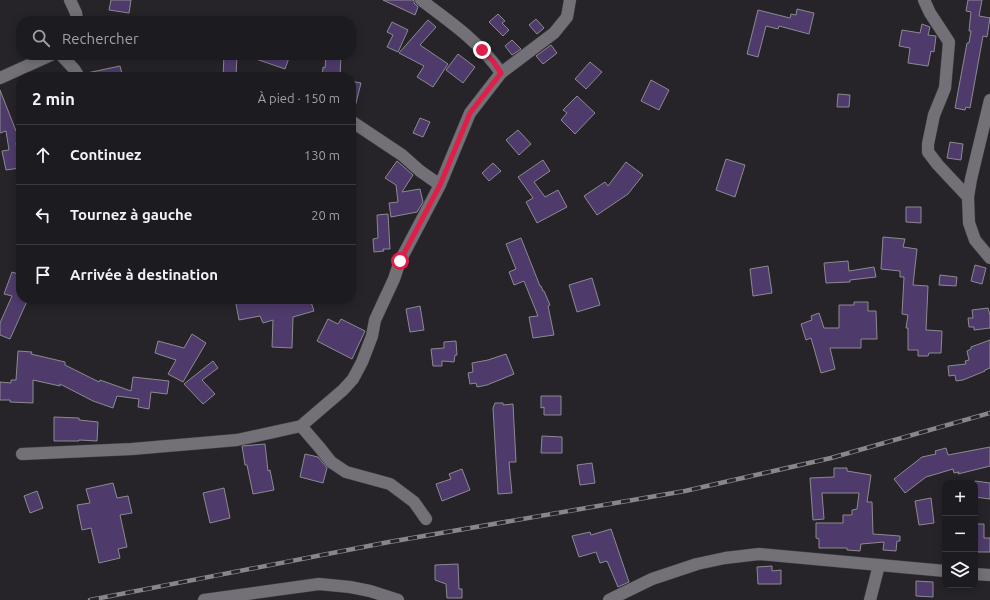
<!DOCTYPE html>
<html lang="fr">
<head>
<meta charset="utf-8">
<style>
  :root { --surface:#1c1b1f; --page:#29282c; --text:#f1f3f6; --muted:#a0a1a4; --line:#3a393d }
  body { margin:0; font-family:Ubuntu,sans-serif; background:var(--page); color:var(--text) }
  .controls { position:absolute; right:12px; bottom:12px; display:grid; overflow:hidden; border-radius:8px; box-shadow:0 2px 10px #0003 }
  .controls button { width:36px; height:36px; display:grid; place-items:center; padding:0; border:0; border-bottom:1px solid var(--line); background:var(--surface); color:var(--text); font:20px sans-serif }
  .stop { position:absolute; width:12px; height:12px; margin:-9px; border:3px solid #e11d48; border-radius:50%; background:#fff }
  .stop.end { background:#e11d48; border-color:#fff; box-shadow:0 1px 4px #0008 }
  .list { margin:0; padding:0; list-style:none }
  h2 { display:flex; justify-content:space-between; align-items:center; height:52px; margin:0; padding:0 16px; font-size:17px }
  h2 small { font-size:13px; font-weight:400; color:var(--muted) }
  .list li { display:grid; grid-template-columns:26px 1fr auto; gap:12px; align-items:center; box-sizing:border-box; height:60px; padding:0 16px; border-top:1px solid var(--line) }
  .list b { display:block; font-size:15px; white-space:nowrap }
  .list em { font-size:13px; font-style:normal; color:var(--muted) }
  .icon { flex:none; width:22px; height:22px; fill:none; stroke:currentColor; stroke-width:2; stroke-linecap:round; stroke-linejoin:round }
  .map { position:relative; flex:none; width:990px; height:600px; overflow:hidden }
  .search { position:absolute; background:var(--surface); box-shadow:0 2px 10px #0003; left:16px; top:16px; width:340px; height:44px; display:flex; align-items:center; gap:10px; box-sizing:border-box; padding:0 14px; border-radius:16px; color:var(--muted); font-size:15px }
  .panel { position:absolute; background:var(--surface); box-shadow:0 2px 10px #0003; left:16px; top:72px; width:340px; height:232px; border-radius:16px }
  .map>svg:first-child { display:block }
  .building { fill:#4e3b6b; stroke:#8c8a90 }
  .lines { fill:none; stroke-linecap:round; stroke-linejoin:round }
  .minor-casing { stroke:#414043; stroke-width:13 }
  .tertiary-casing { stroke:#414043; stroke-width:13 }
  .minor { stroke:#737177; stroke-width:12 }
  .tertiary { stroke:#737177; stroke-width:12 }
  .rail-casing { stroke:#87868a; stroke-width:4.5 }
  .rail { stroke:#262429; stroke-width:3; stroke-dasharray:9; stroke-linecap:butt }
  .route { stroke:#e11d48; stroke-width:5 }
</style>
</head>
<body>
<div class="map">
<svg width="990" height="600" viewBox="0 0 990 600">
  <rect width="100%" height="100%" fill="#262429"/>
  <!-- building -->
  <path class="building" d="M 111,0 L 131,0 L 129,13 L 109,10 Z
    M 383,0 L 414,0 L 414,3 L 418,7 L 415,15 Z
    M 968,0 L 982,0 L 979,16 L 990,18 L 987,37 L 983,36 L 970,108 L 966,107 L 965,110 L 955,108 L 967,43 L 969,43 L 971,31 L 969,31 L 971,12 L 966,11 Z
    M 797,9 L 814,13 L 809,34 L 779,26 L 778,29 L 766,26 L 758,57 L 747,54 L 758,10 L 790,18 L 791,14 L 796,15 Z
    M 498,14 L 505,21 L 502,23 L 509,30 L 503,36 L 489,22 Z
    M 536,19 L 544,28 L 537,34 L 529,25 Z
    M 428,20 L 436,27 L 420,45 L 448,64 L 433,87 L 417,77 L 424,66 L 399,53 Z
    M 392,22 L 408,30 L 398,52 L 387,47 L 393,35 L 387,32 Z
    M 922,24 L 930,27 L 928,35 L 936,36 L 934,52 L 931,51 L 928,66 L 908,63 L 910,48 L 899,46 L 902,30 L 920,33 Z
    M 512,40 L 521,49 L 512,55 L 505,46 Z
    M 551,45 L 557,53 L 543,64 L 536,56 Z
    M 458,54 L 475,67 L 463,83 L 446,70 Z
    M 224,55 L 237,55 L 236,77 L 223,77 Z
    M 250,55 L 290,55 L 285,69 L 250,57 Z
    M 326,55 L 341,55 L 340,77 L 322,77 L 323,67 L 325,68 Z
    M 590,62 L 602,72 L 586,89 L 575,79 Z
    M 120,66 L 123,77 L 87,77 L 87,73 Z
    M 651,80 L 669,90 L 659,110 L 641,101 Z
    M 351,81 L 361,83 L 354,111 L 351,111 Z
    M 0,90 L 16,131 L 18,130 L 20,143 L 16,143 L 20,168 L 6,170 L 2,151 L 9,150 L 6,131 L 0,133 Z
    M 838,94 L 850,95 L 849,107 L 837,107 Z
    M 577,96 L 595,113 L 575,134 L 561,120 L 567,113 L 563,110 Z
    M 420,118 L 430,122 L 423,137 L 413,133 Z
    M 518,130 L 531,144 L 519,155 L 506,140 Z
    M 950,142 L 963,144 L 961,160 L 947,158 Z
    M 726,159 L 745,165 L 735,197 L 716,190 Z
    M 543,160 L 550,171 L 534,182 L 545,197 L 558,190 L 567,207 L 537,223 L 526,202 L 533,198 L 518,177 Z
    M 397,161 L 413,175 L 402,192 L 420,189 L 423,202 L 417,212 L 391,217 L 389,203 L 398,202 L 396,185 L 385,178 Z
    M 626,162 L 643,175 L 628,194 L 597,215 L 584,196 L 605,182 L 608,186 Z
    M 493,163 L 501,171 L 489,181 L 482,173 Z
    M 906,207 L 921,207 L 921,223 L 906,222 Z
    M 388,214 L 390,249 L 383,249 L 384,251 L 374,252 L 373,239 L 378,238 L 377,215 Z
    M 883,237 L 905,239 L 903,247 L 917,249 L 913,285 L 928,286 L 926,330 L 942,331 L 941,353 L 929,353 L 928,356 L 918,356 L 918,350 L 908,350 L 908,328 L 906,328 L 908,315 L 902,314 L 904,277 L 900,277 L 900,271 L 881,269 Z
    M 521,238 L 540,286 L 541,286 L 543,291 L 544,291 L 550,305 L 548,306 L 554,335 L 533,338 L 529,317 L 538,316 L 524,281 L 514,285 L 509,272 L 516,269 L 506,244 Z
    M 848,261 L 849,271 L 874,267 L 876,277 L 850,280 L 850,282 L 826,283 L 824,263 Z
    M 975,265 L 986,268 L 982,284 L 971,281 Z
    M 768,266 L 772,293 L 753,296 L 750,269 Z
    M 12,272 L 21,275 L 21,299 L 28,299 L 10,339 L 0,335 L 0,323 L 12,296 L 4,294 Z
    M 940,275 L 957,277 L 956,286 L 939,285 Z
    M 592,278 L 600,305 L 577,312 L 569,285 Z
    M 235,299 L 310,299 L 314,311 L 293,317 L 292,348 L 272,347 L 273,320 L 263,323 L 260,316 L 239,320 Z
    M 854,302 L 868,302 L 868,311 L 876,311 L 877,339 L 861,339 L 861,348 L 830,348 L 835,369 L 821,373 L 811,338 L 806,340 L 801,324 L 812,320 L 811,316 L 819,313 L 824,328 L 839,328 L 839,305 L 854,305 Z
    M 420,306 L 424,330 L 410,332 L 406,309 Z
    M 988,308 L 990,315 L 990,328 L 974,330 L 974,327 L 969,327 L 968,318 L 973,318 L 972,310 Z
    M 328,319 L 338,324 L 341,319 L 365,331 L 352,359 L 317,341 Z
    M 192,334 L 206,343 L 183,382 L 168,374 L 176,360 L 155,353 L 158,341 L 184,348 Z
    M 990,340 L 990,368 L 985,370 L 985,371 L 963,380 L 956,381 L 955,375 L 949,376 L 948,366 L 966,364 L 965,361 L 969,360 L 967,351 L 971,349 L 971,347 Z
    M 456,341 L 457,355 L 455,355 L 454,362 L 442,361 L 442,366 L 433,366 L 431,349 L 444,348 L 444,342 Z
    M 18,351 L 32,352 L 31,354 L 65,362 L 65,365 L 99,382 L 100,380 L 131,391 L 133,377 L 169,381 L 167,394 L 151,392 L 149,409 L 138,407 L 139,399 L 117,396 L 113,408 L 93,401 L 60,384 L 60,386 L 33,380 L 33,403 L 10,402 L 10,400 L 0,400 L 0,382 L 11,383 L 11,380 L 16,380 Z
    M 506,354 L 514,374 L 487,385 L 477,387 L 476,383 L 470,384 L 468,373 L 473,372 L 472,363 L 488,360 Z
    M 213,361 L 218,368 L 202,380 L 215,394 L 203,404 L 184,384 Z
    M 541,396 L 561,396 L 561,415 L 544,415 L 544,407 L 541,408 Z
    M 495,403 L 503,403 L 503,405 L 513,404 L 516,462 L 509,462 L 512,493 L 498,494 L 493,408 Z
    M 54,417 L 79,418 L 79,420 L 98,422 L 97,441 L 79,440 L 79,441 L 54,441 Z
    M 542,436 L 562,437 L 562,453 L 541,453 Z
    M 265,444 L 268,471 L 270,470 L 274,490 L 253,494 L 247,465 L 245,465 L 242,446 Z
    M 990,447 L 990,466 L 958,474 L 959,472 L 954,473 L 953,469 L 926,477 L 905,493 L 894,479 L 922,457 L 936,454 L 935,451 L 946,448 L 948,455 Z
    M 305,454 L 318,457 L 327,468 L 323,483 L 300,477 Z
    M 592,463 L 595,483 L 580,485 L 577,465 Z
    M 834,468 L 847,468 L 847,471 L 871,475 L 867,502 L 872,502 L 873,534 L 900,536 L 900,541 L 897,541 L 896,551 L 883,550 L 884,542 L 861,544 L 860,551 L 847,550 L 847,548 L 819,548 L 819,539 L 816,538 L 816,523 L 843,523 L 843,515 L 852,515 L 852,510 L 857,509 L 859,493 L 822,493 L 824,519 L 813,520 L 810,478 L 834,477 Z
    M 462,469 L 470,490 L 442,501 L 436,484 L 451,479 L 449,474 Z
    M 975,481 L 990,483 L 990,499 L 975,497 Z
    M 113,483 L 117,498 L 128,496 L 132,513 L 120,515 L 127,547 L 118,549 L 120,558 L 99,563 L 91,528 L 82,530 L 77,505 L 90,503 L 86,489 Z
    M 224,488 L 230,518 L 210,523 L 203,493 Z
    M 37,491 L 43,508 L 30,513 L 24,496 Z
    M 931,498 L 934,523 L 919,525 L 915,501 Z
    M 975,524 L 984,524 L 984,538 L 990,538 L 990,552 L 975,552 Z
    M 611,529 L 629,582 L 618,587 L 607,561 L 600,563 L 596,552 L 579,557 L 572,536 L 590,532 L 591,535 Z
    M 458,564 L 459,589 L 462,589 L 462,598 L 447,598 L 446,584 L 435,580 L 435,565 Z
    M 772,566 L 772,571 L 781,570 L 781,584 L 758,584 L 757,567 Z
    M 916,581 L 933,582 L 933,597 L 916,596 Z"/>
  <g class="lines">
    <defs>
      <path id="minor" d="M 70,0 L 76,13 L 77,21
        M 421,0 C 449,21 481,43 501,73
        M 924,0 L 930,13 L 949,42 L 945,88 L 934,115 L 928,144 L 928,152 L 938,165 L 968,197
        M 61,55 L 74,69 L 79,77
        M 0,78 L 51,55
        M 990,100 L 971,179 L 968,197 L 969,223 L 975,240 L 990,258
        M 351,121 L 402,155 L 420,171 L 440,185
        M 301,426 L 320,448 L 331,462 L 346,472 L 390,484 L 414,502 L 426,519
        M 22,454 L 132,449 L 237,440 L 301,426 L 343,390 L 353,379 L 362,362 L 372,336 L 375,320 L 394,279 L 400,261 L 440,185 L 470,113 L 501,73 L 554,33 L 567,17 L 570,0
        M 870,600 L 879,565"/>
      <path id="tertiary" d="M 975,574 L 990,575
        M 204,600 L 319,584 L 350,587 L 370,591 L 398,600
        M 609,600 L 652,579 L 697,564 L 725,558 L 759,554 L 945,571"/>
    </defs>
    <!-- minor casing -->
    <use href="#minor" class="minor-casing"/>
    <!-- tertiary casing -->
    <use href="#tertiary" class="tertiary-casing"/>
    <!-- minor -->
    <use href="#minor" class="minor"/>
    <!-- tertiary -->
    <use href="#tertiary" class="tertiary"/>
    <defs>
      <path id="rail" d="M 90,600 L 389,542 L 685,491 L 831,458 L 990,413"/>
    </defs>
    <!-- rail casing -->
    <use href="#rail" class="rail-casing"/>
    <!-- rail -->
    <use href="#rail" class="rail"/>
  </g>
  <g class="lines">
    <!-- route -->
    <path class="route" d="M 400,261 L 440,185 L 470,113 L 501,73 L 493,61 L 482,50"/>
  </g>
</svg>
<div class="controls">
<button>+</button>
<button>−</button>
<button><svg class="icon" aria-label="layers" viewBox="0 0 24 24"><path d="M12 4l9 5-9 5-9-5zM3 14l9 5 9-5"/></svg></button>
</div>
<div class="stop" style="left:400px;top:261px"></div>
<div class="stop end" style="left:482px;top:50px"></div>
<div class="search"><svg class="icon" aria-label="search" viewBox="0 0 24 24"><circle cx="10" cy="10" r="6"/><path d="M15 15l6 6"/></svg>Rechercher</div>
<section class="panel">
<h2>2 min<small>À pied · 150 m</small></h2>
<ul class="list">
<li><svg class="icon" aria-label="ahead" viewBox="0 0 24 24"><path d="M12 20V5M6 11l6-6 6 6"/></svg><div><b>Continuez</b></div><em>130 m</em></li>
<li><svg class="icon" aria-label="left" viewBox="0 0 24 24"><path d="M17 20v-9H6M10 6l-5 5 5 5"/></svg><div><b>Tournez à gauche</b></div><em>20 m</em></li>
<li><svg class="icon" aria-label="arrive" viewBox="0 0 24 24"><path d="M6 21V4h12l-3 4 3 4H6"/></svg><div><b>Arrivée à destination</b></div></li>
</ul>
</section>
</div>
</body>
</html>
